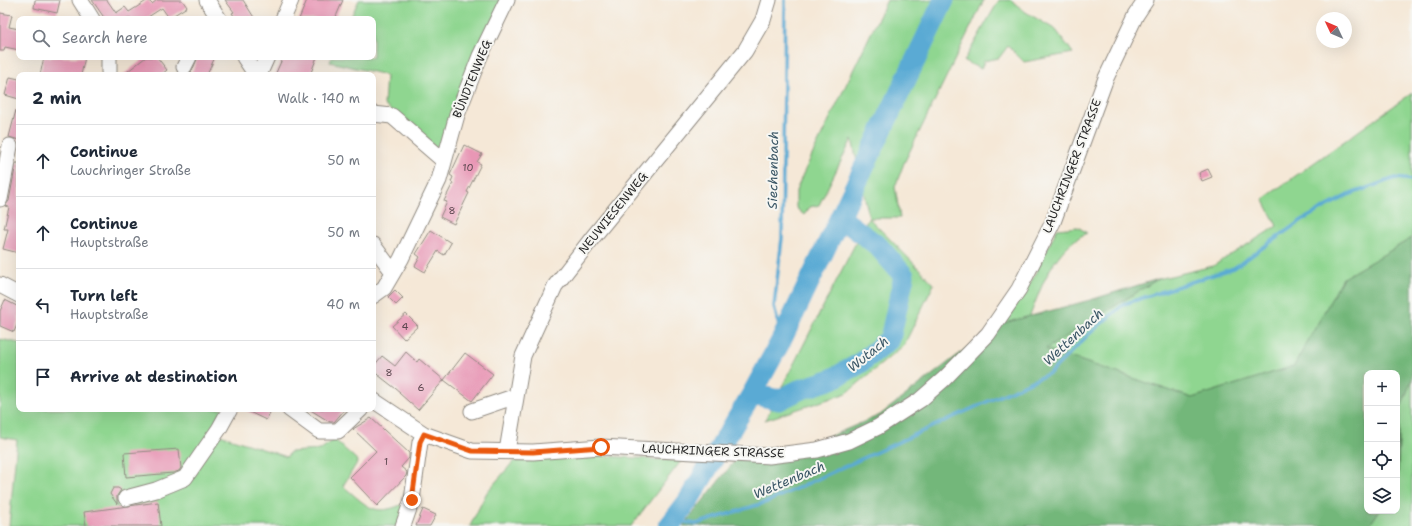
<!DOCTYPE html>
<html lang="en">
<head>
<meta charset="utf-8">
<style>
  :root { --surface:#fff; --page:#f2f2f3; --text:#1f2937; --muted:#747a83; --line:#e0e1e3 }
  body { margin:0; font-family:"Shantell Sans",sans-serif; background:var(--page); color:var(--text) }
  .controls { position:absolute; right:12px; bottom:12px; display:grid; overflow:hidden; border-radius:8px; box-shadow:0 4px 16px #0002 }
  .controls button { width:36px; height:36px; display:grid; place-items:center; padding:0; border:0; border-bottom:1px solid var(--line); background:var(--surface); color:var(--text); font:20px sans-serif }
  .compass { position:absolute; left:1316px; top:12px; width:36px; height:36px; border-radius:50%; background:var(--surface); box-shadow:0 4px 16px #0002; rotate:314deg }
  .stop { position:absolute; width:12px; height:12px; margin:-9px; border:3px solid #ea580c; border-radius:50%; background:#fff }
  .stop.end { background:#ea580c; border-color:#fff; box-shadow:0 1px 4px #0008 }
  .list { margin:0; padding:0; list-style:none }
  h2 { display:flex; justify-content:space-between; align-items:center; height:52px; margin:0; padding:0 16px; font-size:17px }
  h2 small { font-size:13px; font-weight:400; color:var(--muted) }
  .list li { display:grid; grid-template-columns:26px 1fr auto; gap:12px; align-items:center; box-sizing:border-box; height:72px; padding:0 16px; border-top:1px solid var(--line) }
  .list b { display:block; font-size:15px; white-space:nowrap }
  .list p { margin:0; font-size:13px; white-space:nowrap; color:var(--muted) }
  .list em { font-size:13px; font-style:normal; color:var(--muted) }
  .icon { flex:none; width:22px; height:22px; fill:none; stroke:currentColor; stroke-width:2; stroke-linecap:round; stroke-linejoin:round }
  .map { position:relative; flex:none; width:1412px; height:526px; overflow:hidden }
  .search { position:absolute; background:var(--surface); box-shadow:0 4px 16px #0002; left:16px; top:16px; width:360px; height:44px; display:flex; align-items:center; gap:10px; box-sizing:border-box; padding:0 14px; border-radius:8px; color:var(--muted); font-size:15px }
  .panel { position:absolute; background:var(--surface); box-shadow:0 4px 16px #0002; left:16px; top:72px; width:360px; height:340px; border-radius:8px }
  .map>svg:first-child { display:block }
  .green { fill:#8fd690; stroke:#5d805e }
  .forest { fill:#73b77a; stroke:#4f7152 }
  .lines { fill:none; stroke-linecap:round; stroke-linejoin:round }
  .stream { stroke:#5aaad4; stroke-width:3.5 }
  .river { stroke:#5aaad4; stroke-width:21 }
  .building { fill:#e897b5 }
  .minor-casing { stroke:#908a81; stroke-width:17 }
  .minor { stroke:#fff; stroke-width:15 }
  .route { stroke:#ea580c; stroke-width:5 }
  .labels { text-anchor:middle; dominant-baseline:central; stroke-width:4; stroke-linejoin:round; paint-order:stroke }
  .number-label { font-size:10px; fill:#5a464e }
  .street-label { font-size:12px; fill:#2b2b2b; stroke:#f6f6f2 }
  .water-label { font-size:13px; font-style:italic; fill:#3b5766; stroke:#f6f6f2 }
</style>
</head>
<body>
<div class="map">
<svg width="1412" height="526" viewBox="0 0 1412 526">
  <rect width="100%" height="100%" fill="#f6f6f2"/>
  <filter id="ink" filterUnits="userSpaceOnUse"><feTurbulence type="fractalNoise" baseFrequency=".025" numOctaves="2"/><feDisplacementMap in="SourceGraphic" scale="8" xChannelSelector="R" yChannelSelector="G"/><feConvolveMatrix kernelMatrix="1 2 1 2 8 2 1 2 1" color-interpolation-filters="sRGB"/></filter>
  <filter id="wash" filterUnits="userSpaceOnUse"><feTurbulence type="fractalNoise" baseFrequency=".012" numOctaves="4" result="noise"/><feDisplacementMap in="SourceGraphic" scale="16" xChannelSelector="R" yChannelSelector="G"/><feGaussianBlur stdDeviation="0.9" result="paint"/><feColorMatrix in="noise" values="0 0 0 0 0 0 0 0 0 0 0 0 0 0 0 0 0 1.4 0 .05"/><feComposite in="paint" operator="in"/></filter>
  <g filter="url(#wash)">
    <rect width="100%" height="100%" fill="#f5e8d7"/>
    <!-- green -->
    <path class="green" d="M 359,0 L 502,0 L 441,149 L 435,147 L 384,105 L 386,75 L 330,62 L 332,57 L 373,57 L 373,19 L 350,19 Z
      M 887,0 L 984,0 L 904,163 L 895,187 L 900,218 L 869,218 L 934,284 L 904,345 L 847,393 L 765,420 L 869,217 L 852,139 L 819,205 L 810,207 L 804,215 L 796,208 L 796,191 L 803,174 Z
      M 999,0 L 1011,0 L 1024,11 L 1056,30 L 1073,53 L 1024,62 L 1008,46 L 999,58 L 984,61 L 981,69 L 964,61 Z
      M 1412,93 L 1412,238 L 1343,278 L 1294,366 L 1192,398 L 1046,349 L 1158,279 L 1213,266 L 1277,226 L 1263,199 Z
      M 1078,227 L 1087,233 C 1054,248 1042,285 1030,316 L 1003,324 L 1032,280 L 1057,229 Z
      M 0,339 L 19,343 L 19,409 L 225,409 L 220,435 L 287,457 L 290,452 L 320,450 L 334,439 L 358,461 L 343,486 C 370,508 373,518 408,502 L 398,526 L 9,526 L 17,440 L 0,437 Z
      M 1412,379 L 1412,526 L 1369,526 L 1379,511 L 1397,511 L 1400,410 Z
      M 590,455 L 681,461 L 631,526 L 470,526 L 487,492 L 514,461 Z"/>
    <!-- forest -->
    <path class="forest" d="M 1412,238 L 1412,379 L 1400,410 L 1397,483 L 1397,373 L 1367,373 L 1367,511 L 1379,511 L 1369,526 L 683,526 L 737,458 L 807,446 L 880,415 L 997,325 L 1090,300 L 1158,279 L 1046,349 L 1192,398 L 1294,366 L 1343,278 Z"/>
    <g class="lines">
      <!-- stream -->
      <path class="stream" d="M 782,339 L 774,306 L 782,238 L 785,0
        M 673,520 L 696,524 L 767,502 L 1050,373 L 1088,335 L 1124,304 L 1234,268 L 1302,220 L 1348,195 L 1395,178 L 1412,180"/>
      <!-- river -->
      <path class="river" d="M 752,394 L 779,400 L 799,390 L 832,379 L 859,364 L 890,339 L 904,276 L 878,246 L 841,218
        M 669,526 L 688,501 L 752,394 L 782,339 L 944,0"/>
    </g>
    <g id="blocks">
      <!-- building -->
      <path class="building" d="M 35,0 L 60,0 L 57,13 L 34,8 Z
        M 92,0 L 107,0 L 116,13 L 125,7 L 129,12 L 148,0 L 152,4 L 157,0 L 182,0 L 187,7 L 169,18 L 162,8 L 145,19 L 105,19 Z
        M 225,0 L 243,0 L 255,19 L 236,19 L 232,13 L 234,12 Z
        M 307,0 L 343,0 L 335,19 L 299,19 Z
        M 0,13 L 12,15 L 9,27 L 19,29 L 19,50 L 5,47 L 4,51 L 0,51 Z
        M 44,57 L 85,57 L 81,75 L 40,75 Z
        M 146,57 L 157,57 L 167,70 L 161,75 L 123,75 Z
        M 198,57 L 215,57 L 207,75 L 188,75 L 192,71 Z
        M 283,57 L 317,57 L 310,75 L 275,75 Z
        M 10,77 L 19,79 L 19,99 L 5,95 Z
        M 16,110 L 19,110 L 19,140 L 9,137 Z
        M 464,145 L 482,154 L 477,162 L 481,164 L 467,192 L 469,193 L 454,224 L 440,217 L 447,202 L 444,201 L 453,183 L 451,182 L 453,177 L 450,175 Z
        M 16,163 L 19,163 L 19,253 L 3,249 L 8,229 L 4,229 L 9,207 L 5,206 L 9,201 Z
        M 1208,169 L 1212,177 L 1202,181 L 1199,173 Z
        M 431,230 L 451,243 L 444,255 L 438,251 L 425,272 L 415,266 L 420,257 L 416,254 Z
        M 395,290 L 403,298 L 396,305 L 388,297 Z
        M 5,300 L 19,307 L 19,320 L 14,332 L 0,326 L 0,311 Z
        M 406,314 L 418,326 L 404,339 L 392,326 Z
        M 406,352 L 417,362 L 419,359 L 444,380 L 418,410 L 399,393 L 400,392 L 373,371 L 373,367 L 382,356 L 395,366 Z
        M 465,353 L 493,374 L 472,401 L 444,380 Z
        M 243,409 L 272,409 L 266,420 Z
        M 309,409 L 345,409 L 334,422 L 330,422 Z
        M 371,418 L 409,453 L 409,458 L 401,467 L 407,472 L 406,476 L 377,506 L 350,477 L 376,451 L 353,429 Z
        M 179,449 L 181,468 L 179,471 L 173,473 L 126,477 L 124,453 Z
        M 113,488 L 118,488 L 121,490 L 117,496 L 117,504 L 110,494 Z
        M 158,502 L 161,526 L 86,526 L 84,512 Z
        M 423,509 L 436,515 L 430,526 L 416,526 Z"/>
    </g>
  </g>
  <g filter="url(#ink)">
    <use href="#blocks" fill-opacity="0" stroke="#908a81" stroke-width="1"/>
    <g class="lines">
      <defs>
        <path id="minor" d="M 80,0 L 92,19
          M 207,0 L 219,19
          M 283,19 L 291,0
          M 109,57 L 109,72
          M 244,57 L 256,75
          M 184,67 L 189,57
          M 259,75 L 267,57
          M 373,114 L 392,116 L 444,161
          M 0,199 L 10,146
          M 373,245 L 393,272
          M 0,285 L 19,295
          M 373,296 L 384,288 L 401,259 L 439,180 L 457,115 L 480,56 L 507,0
          M 373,400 L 424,434 L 472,451 L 533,452 L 601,447 L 769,456 L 817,450 L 849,441 L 878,427 L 920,400 L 944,379 L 988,334 L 1019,289 L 1053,222 L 1106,78 L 1136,15 L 1146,0
          M 289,409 L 319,431 L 338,431 L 361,409
          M 472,411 L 516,396
          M 507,451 L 523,356 L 555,286 L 593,237 L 745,51 L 763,20 L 769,0
          M 126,498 L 156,490 L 185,478 L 219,429 L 230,409
          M 403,526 L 412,500 L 420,442 L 424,434"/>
      </defs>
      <!-- minor casing -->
      <use href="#minor" class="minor-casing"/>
      <!-- minor -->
      <use href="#minor" class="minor"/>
    </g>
  </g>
  <g class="lines" filter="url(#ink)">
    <!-- route -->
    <path class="route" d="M 412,500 L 420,442 L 424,434 L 472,451 L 533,452 L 601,447"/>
  </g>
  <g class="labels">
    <!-- number labels -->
    <g class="number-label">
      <text x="468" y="167">10</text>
      <text x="452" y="210">8</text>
      <text x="405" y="326">4</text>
      <text x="389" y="372">8</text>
      <text x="421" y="387">6</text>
      <text x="386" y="461">1</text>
    </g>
    <!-- street labels -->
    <g class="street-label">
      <text transform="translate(472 79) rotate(-68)">BÜNDTENWEG</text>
      <text transform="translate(1072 166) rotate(-69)">LAUCHRINGER STRASSE</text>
      <text transform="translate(613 213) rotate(-51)">NEUWIESENWEG</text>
      <text transform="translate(713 451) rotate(2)">LAUCHRINGER STRASSE</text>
    </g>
    <!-- water labels -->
    <g class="water-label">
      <text transform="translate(773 170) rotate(-89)">Siechenbach</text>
      <text transform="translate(1073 337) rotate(-43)">Wettenbach</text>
      <text transform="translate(868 354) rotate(-39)">Wutach</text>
      <text transform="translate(789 480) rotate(-23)">Wettenbach</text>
    </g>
  </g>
</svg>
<div class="controls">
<button>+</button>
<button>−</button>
<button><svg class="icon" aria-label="locate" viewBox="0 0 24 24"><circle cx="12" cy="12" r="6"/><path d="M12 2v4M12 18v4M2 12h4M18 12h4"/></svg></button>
<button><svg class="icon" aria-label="layers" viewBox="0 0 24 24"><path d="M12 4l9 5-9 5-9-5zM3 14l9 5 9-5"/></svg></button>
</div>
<svg class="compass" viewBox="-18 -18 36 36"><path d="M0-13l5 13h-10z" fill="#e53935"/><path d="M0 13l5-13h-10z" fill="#747a83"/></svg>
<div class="stop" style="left:601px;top:447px"></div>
<div class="stop end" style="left:412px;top:500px"></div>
<div class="search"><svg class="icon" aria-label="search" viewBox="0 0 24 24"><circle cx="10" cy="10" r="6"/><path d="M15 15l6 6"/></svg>Search here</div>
<section class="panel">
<h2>2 min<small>Walk · 140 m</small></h2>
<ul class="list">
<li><svg class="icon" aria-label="ahead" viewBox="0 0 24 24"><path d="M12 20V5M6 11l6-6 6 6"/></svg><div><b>Continue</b><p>Lauchringer Straße</p></div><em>50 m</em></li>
<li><svg class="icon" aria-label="ahead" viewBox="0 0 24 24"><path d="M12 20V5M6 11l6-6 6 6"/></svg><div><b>Continue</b><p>Hauptstraße</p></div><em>50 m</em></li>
<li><svg class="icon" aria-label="left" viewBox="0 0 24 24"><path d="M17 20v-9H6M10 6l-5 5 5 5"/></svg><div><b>Turn left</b><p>Hauptstraße</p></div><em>40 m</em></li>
<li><svg class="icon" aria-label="arrive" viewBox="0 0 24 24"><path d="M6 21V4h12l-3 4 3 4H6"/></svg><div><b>Arrive at destination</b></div></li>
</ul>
</section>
</div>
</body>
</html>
